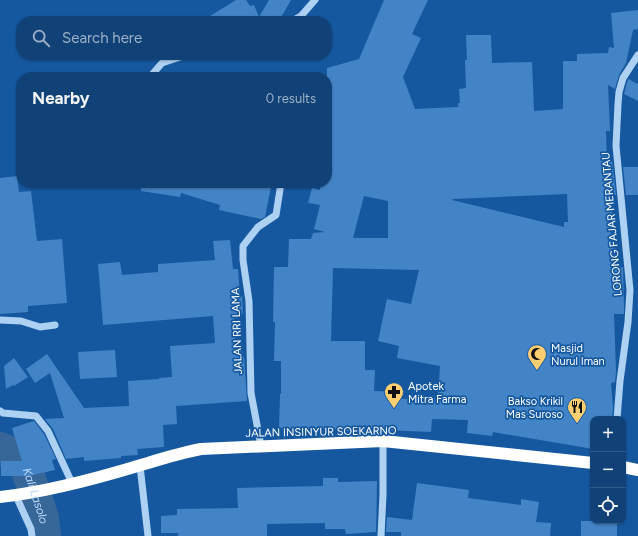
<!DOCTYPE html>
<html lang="en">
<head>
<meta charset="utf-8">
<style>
  :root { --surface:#104277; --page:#19497c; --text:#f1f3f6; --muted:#9cb0c6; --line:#305b89 }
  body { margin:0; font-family:Figtree,sans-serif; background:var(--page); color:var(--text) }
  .controls { position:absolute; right:12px; bottom:12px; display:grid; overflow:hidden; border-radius:8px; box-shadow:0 1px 3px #0004 }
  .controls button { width:36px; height:36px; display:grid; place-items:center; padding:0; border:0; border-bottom:1px solid var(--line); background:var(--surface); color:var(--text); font:20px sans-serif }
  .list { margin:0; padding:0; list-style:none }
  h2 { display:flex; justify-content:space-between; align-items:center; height:52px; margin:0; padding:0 16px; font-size:17px }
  h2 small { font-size:13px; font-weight:400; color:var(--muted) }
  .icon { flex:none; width:22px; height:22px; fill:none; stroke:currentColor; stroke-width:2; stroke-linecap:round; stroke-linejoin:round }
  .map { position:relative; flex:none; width:638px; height:536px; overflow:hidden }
  .search { position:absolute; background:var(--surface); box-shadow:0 1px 3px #0004; left:16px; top:16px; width:316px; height:44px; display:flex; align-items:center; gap:10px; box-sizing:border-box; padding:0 14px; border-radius:16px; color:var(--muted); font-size:15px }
  .panel { position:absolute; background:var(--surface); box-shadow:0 1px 3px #0004; left:16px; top:72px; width:316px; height:116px; border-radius:16px }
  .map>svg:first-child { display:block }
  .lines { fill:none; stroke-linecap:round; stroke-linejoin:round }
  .river { stroke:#376699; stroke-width:32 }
  .building { fill:#4384c6; fill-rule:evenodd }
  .minor { stroke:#add1f3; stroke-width:7 }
  .highway { stroke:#fff; stroke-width:12 }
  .labels { text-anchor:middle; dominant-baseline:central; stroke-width:3.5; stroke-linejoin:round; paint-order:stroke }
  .street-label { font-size:11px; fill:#fff; stroke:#15589f }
  .poi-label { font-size:11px; fill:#fff; stroke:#15589f; text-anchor:start }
  .water-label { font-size:12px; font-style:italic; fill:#badafa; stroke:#15589f }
</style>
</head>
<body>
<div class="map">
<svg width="638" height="536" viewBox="0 0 638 536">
  <rect width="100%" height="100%" fill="#15589f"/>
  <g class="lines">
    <!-- river -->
    <path class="river" id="s1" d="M 0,448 L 23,458 L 43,518 L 45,536"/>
  </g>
  <!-- building -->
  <path class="building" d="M 236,0 L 246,0 L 250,6 L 254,5 L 259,17 L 269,0 L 291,0 L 279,21 L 202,21 Z
    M 384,0 L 428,0 L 412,34 L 421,38 L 403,77 L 415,109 L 458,107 L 458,103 L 460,103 L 459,89 L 466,88 L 465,60 L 467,60 L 466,35 L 491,35 L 492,63 L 532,62 L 534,111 L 563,109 L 563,61 L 577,61 L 577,54 L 608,53 L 609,47 L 614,48 L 611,13 L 638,10 L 638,29 L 633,30 L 626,63 L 619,75 L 615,89 L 608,85 L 610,131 L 606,131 L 607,162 L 612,161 L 616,195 L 612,195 L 612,215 L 610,215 L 611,248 L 616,248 L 616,268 L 623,267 L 624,309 L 624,314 L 614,314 L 616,371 L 615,382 L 611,383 L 613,408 L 612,419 L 593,419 L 593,449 L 493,432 L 492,436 L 467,433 L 468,420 L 432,419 L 431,432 L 383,430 L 382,432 L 345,431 L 345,429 L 279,428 L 280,394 L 281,394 L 281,361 L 274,361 L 275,322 L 273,322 L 274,267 L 288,267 L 289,239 L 311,239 L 313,233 L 325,232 L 314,229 L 320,205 L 308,203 L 312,188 L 320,190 L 320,183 L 327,183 L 327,68 L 359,59 ZM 567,194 L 568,222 L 564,222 L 564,227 L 452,200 L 453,199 ZM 364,196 L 388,201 L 388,238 L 353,238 ZM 333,268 L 419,270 L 411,304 L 387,299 L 378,341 L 399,346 L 397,358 L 440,366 L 438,399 L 401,399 L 402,392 L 374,391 L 375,370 L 365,370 L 365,341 L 331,341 Z
    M 628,79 L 638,84 L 638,101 L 624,94 Z
    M 623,167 L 638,167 L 638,195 L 626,195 Z
    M 17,176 L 19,192 L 31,191 L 37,241 L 62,239 L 67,303 L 28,306 L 28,312 L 0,314 L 0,178 Z
    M 141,183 L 252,183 L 271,187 L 265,217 L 261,219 L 219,210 L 220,205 L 181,193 L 180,197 L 141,191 Z
    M 230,240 L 233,269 L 238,269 L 240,296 L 242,296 L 243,314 L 234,315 L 236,344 L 241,344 L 242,357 L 244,357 L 247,401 L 176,406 L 177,424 L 163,425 L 164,447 L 137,449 L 138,455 L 121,456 L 121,458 L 84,461 L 84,457 L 66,459 L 53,429 L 45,419 L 64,418 L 50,373 L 35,383 L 26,369 L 47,354 L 84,408 L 129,406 L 128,381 L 159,379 L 159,378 L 172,377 L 170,346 L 215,343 L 213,316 L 103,325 L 98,264 L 120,262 L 122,275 L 158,272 L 158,264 L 215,260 L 213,241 Z
    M 115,350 L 117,377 L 80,379 L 78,352 Z
    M 14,358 L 28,377 L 14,386 L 13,385 L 6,389 L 4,366 Z
    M 34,421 L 44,434 L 56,459 L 52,460 L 55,470 L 29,476 L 1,476 L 1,461 L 22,461 L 12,428 Z
    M 323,478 L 338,478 L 338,482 L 377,481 L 376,532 L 346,534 L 345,529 L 325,529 L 325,523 L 267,524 L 267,536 L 178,536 L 178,533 L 161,533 L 161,516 L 177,515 L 177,509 L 238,508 L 237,488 L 323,486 Z
    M 417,483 L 469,490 L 468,498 L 521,505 L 521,499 L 539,502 L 536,522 L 551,523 L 550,536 L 401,536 L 401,532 L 386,532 L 387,517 L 412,520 Z
    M 581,521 L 617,521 L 617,536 L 581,536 Z"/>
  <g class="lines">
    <!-- minor -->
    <path class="minor" d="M 292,21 L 301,16 L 315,0
      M 150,77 L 162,63 L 186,55
      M 0,320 L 21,321 L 40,327 L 55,325
      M 0,411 L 3,413 L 36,416 L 48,431 L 72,483
      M 617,419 L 620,381 L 628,322 L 630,290 L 616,146 L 618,104 L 619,92 L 623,78 L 638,55
      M 261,446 L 251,393 L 249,301 L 243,260 L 243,246 L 258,227 L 276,215 L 281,183
      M 140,466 L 148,536
      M 16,496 L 31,529 L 32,536
      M 381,536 L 383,495 L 383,441"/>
    <!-- highway -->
    <path class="highway" d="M 623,467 L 638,470
      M 0,497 C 47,492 95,479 141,465 C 161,459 180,453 201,449 L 383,441 L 593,463"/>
  </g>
  <!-- icons -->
  <defs>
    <symbol id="mosque-pin" viewBox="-11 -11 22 30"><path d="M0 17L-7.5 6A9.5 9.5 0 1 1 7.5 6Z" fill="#ffce70" stroke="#15589f"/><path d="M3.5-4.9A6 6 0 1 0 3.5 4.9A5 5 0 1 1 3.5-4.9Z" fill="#111"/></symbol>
    <symbol id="pharmacy-pin" viewBox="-11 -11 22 30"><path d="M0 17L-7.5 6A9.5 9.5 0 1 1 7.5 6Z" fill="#ffce70" stroke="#15589f"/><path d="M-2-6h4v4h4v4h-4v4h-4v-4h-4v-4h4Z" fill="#111"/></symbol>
    <symbol id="restaurant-pin" viewBox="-11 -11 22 30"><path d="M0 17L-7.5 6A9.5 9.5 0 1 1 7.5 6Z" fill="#ffce70" stroke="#15589f"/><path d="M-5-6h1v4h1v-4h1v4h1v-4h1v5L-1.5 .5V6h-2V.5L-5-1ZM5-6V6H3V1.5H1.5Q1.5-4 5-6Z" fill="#111"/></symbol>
  </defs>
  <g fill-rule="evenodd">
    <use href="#mosque-pin" x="526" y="343" width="22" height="30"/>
    <use href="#pharmacy-pin" x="383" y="381" width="22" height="30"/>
    <use href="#restaurant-pin" x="566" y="396" width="22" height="30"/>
  </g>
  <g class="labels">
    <!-- street labels -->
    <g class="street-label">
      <text transform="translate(612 224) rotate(-95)">LORONG FAJAR MERANTAU</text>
      <text transform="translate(237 331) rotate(-92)">JALAN RRI LAMA</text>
      <text transform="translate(321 432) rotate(-1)">JALAN INSINYUR SOEKARNO</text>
    </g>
    <!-- poi labels -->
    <g class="poi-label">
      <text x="551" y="348">Masjid<tspan x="551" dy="13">Nurul Iman</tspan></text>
      <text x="408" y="386">Apotek<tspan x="408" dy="13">Mitra Farma</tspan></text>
      <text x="563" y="401" text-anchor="end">Bakso Krikil<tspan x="563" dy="13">Mas Suroso</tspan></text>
    </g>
    <!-- water labels -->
    <g class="water-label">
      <text stroke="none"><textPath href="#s1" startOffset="65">Kali Lasolo</textPath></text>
    </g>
  </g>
</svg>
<div class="controls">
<button>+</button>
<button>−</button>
<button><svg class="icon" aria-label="locate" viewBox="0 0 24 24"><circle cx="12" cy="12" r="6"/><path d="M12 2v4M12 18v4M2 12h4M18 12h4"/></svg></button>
</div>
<div class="search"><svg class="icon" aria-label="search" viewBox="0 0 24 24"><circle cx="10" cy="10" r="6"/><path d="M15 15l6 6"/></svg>Search here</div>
<section class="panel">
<h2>Nearby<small>0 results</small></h2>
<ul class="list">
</ul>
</section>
</div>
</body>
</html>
